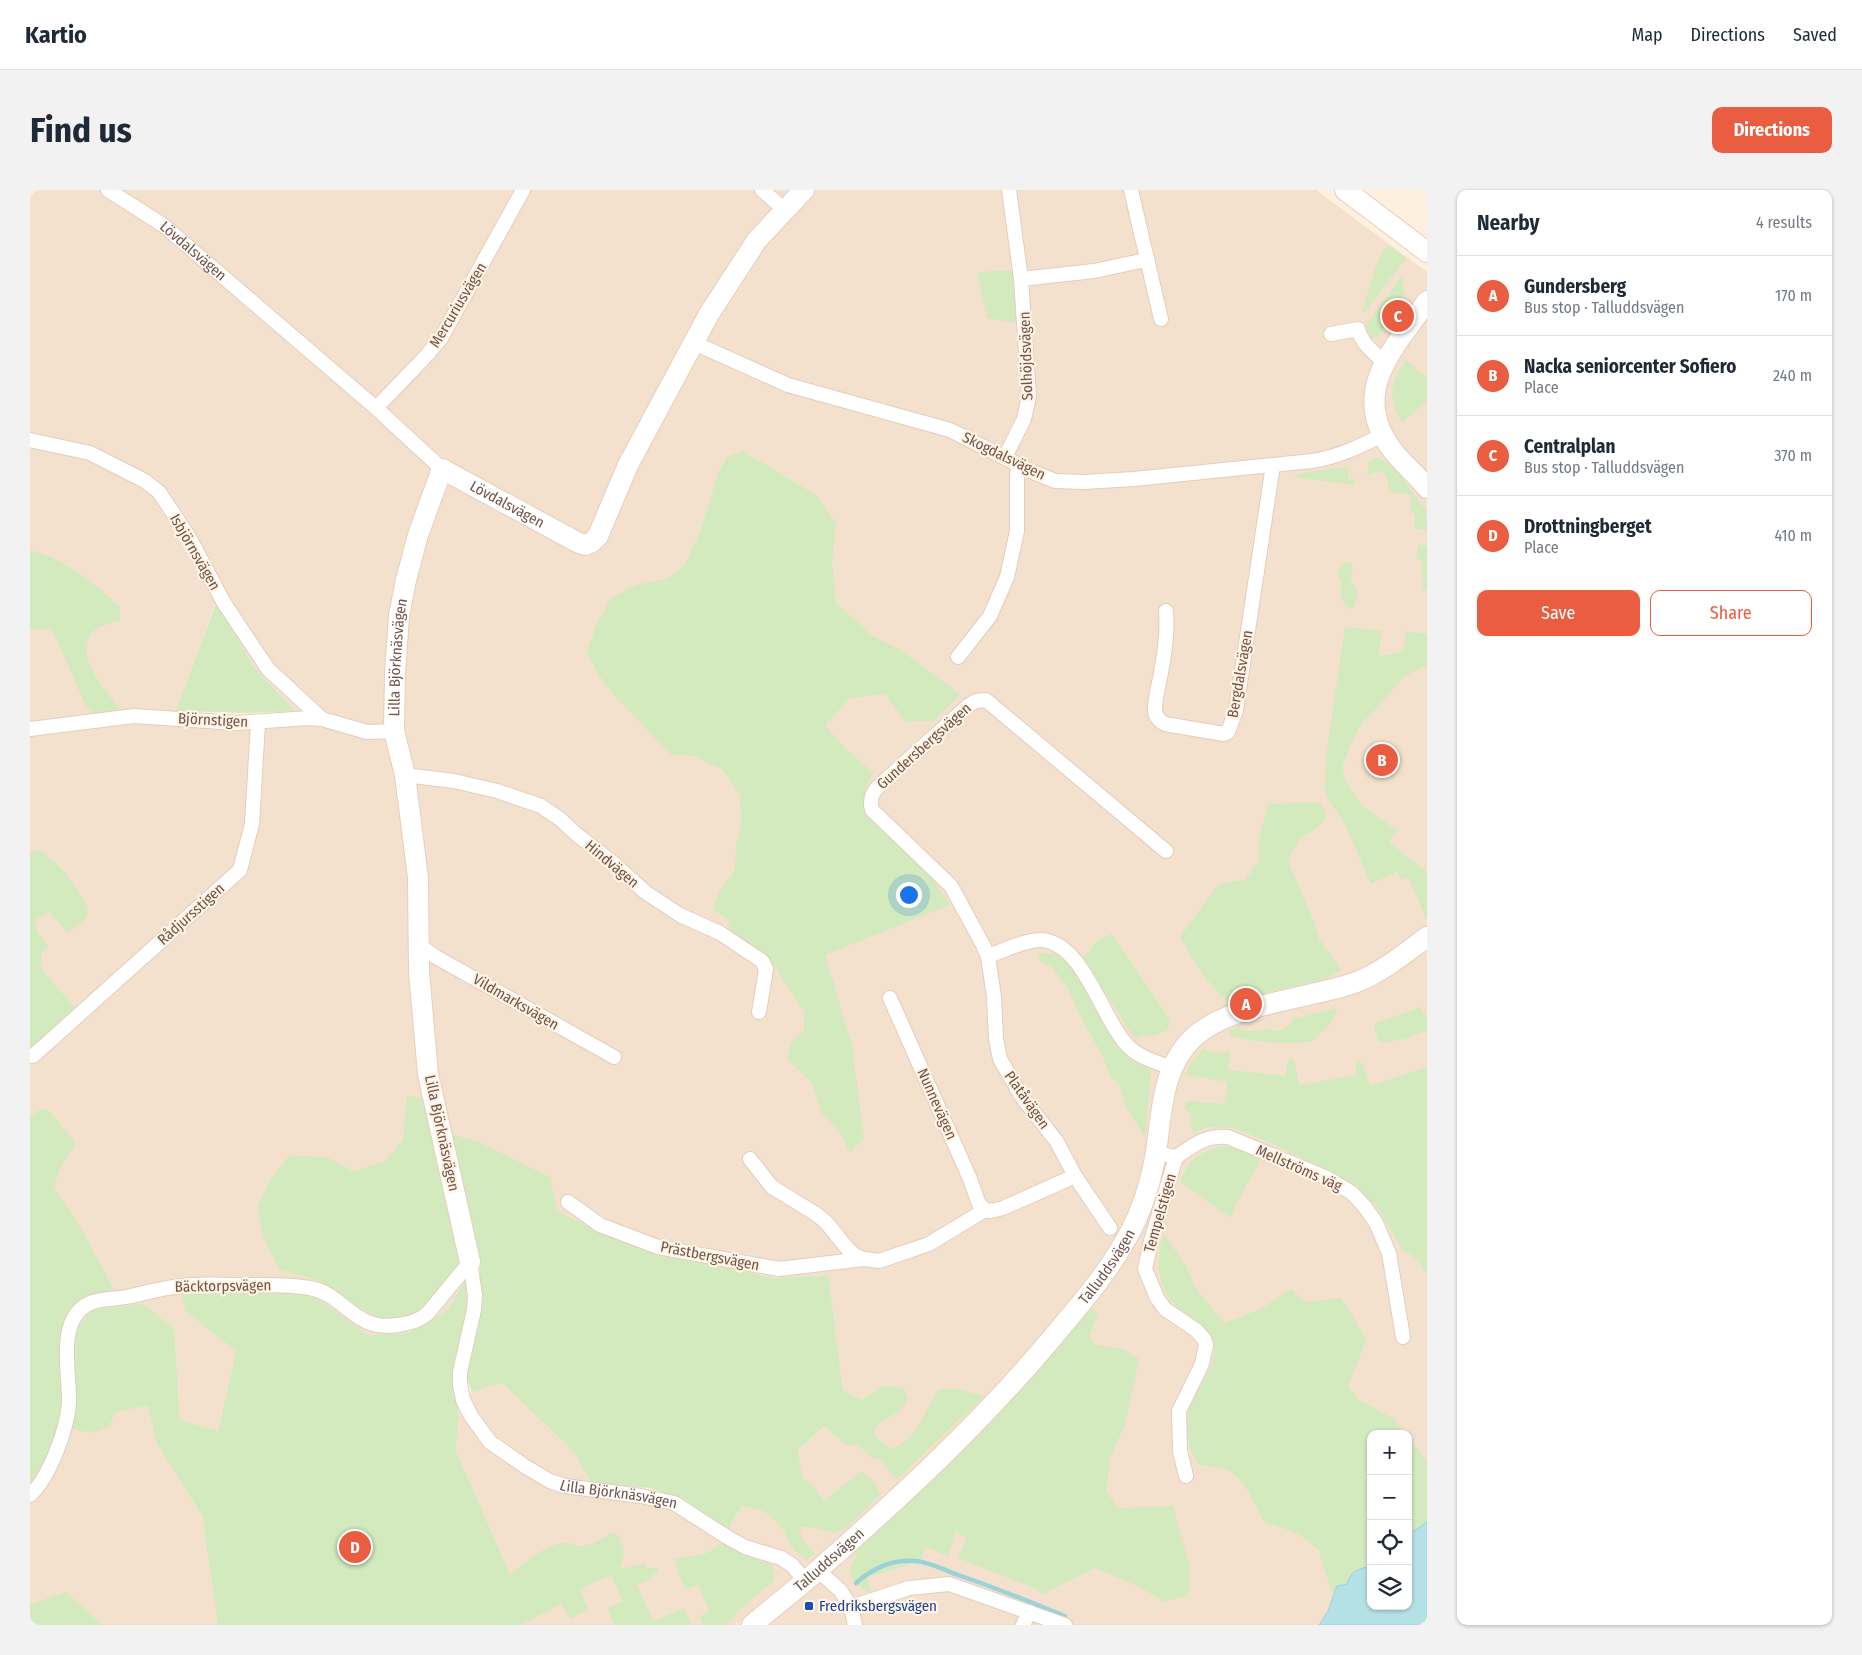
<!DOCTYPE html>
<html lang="en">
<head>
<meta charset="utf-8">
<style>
  :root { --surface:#fff; --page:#f2f2f3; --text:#1f2937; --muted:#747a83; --line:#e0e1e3; --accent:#eb5d40 }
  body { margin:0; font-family:"Fira Sans Condensed",sans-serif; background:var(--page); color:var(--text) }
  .controls { position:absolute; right:15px; bottom:15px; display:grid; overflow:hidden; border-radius:10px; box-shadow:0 1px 4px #0004 }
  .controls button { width:45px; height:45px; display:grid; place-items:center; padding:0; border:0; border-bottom:1px solid var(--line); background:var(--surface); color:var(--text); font:25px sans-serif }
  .you { position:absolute; left:878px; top:704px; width:18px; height:18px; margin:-12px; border:4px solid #fff; border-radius:50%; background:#1a73e8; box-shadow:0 0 0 8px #1a73e833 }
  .badge { display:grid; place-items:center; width:32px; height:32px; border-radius:50%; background:var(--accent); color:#fff; font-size:16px; font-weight:700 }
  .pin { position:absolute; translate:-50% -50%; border:2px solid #fff; box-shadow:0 1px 5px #0006 }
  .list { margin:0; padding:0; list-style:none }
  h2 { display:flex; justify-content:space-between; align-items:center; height:65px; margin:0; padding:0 20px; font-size:21px }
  h2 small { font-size:16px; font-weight:400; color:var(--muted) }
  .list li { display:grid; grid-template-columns:32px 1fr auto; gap:15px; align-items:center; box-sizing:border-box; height:80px; padding:0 20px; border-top:1px solid var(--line) }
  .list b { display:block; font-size:19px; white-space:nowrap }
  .list p { margin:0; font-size:16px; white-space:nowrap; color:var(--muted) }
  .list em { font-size:16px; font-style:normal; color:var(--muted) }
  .actions { display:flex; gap:10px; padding:15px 20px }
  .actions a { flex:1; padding:11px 0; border:1px solid var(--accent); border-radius:10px; text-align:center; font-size:18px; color:var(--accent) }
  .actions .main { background:var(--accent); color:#fff }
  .icon { flex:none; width:28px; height:28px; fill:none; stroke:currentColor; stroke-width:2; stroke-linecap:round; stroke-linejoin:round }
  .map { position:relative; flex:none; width:1397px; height:1435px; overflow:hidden; border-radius:10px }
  header { display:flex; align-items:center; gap:30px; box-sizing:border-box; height:70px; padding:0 25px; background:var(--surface); border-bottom:1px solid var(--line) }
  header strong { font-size:24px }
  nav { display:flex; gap:28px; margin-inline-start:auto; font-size:18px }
  .intro { display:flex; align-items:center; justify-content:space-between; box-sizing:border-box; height:120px; padding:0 30px }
  h1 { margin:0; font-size:35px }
  .button { padding:12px 22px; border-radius:10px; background:var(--accent); color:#fff; font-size:18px; font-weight:700 }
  main { display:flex; gap:30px; padding:0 30px }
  aside { flex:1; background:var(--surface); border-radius:10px; box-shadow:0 1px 4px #0004 }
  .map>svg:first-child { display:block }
  .residential { fill:#f4e1cd; fill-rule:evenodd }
  .green { fill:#d2eabe }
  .water { fill:#b4e1e6; stroke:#9ad2d8 }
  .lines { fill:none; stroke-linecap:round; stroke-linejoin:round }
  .stream { stroke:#9ad2d8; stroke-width:4.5 }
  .street-casing { stroke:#e3cdbe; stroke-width:16 }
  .secondary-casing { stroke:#e8cebb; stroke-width:22 }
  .street { stroke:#fff; stroke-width:14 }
  .secondary { stroke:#fff; stroke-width:20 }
  .transit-dot { fill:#1a4fb4; stroke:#fff4e6; stroke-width:2 }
  .labels { text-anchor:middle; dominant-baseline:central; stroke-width:4.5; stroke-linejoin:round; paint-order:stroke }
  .street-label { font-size:15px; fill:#735446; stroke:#fff4e6 }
  .transit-label { font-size:15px; fill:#164399; stroke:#fff4e6; text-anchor:start }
</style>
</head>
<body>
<header>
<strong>Kartio</strong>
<nav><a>Map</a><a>Directions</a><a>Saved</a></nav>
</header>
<div class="intro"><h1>Find us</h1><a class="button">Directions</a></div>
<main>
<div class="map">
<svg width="1397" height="1435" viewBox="0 0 1397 1435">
  <rect width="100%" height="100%" fill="#fdf0df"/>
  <!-- residential -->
  <path class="residential" d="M 0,0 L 1286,0 L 1397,82 L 1397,1332 L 1378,1345 L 1378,1244 L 1341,1244 L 1341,1376 L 1307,1396 L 1298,1421 L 1289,1435 L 491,1435 L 503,1428 L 492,1412 L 426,1261 L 429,1211 L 442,1202 L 472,1193 L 543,1261 L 562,1293 L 644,1317 L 698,1341 L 705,1326 L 729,1297 L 794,1236 L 817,1256 L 837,1254 L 850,1233 L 869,1222 L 853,1195 L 832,1210 L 813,1200 L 797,1085 L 743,1088 L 627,1061 L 571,1042 L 527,1021 L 450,1070 L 416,1121 L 377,1143 L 338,1145 L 286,1107 L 156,1121 L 206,1161 L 188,1241 L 150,1230 L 144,1138 L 114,1114 L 79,1237 L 86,1222 L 118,1216 L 126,1252 L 172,1326 L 188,1435 L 73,1435 L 36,1403 L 0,1414 ZM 186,412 L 223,476 L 265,521 L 288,528 L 144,528 Z"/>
  <!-- green -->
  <path class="green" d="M 1358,55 L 1376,68 L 1334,123 L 1332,121 L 1348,69 Z
    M 983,80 L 988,133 L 957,128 L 947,82 Z
    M 1372,86 L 1375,104 L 1348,147 L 1342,148 L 1336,135 Z
    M 1376,170 L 1397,188 L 1397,211 L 1372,233 C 1358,209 1359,192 1376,170 Z
    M 713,261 L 786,305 L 806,333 L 802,373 L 806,413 L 843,446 L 869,459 L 930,504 L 904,531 L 876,532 L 855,504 L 820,508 L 795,535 L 817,560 L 843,583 L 835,600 L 837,612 L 891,672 L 920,715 L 795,765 L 822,855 L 834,948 L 820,963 L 810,942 L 791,922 L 782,893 L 757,868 L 762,851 L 774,840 L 774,822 L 744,775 L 724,756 L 701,742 L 698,730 L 683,719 L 689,702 L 705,680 L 706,653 L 711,633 L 710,605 L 693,580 L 663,566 L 640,564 L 584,505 L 568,484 L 557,462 L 567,433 L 581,408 L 606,395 L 637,389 L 655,375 L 670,342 L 689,281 L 697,267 Z
    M 1349,267 L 1367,281 L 1396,320 L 1397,342 L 1396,340 L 1385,339 L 1385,323 L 1380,323 L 1381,305 L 1359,302 C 1358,292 1359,284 1348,281 L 1337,286 L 1339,271 Z
    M 1318,277 L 1318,289 L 1325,289 L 1324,295 L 1263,287 L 1272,283 Z
    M 1388,354 L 1397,356 L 1397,400 L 1392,400 L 1394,386 L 1392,385 L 1392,371 L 1386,369 Z
    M 0,360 C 34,368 65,393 90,417 L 90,431 C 83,433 70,435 65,440 C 39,462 78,503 91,521 L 63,523 L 55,514 L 22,439 L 0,439 Z
    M 1314,373 L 1321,373 L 1323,378 L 1321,392 L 1328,402 L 1325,415 L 1322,420 C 1316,416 1312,412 1311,404 C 1310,400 1313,397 1311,392 C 1310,388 1308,386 1307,381 Z
    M 187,411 L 223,476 L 265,521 L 220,523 L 146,521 Z
    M 1315,437 L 1351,441 L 1349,466 C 1371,462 1374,466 1376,441 L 1397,444 L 1397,476 L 1388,479 L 1372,489 L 1340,526 L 1333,531 L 1322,551 L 1312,577 L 1315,590 L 1332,616 L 1368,641 L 1359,652 L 1397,682 L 1397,731 L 1378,687 L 1371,690 L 1367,682 L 1341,694 L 1312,628 L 1298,610 L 1295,598 L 1296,566 Z
    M 1285,612 L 1290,613 L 1296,623 L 1293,632 L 1282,642 L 1270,648 L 1258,671 L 1283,730 L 1289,749 L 1312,780 L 1295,789 L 1243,801 L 1203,816 C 1180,797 1164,773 1150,747 L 1185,699 L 1194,693 L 1215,690 L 1228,672 L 1229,648 L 1238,614 Z
    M 7,659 C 27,671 55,701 58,725 L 52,732 L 38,743 L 19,721 L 5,730 L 7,741 L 19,757 L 12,762 L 10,778 L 47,820 L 0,859 L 0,664 Z
    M 1082,744 L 1140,830 L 1138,840 L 1122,846 L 1114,845 L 1107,849 L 1101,843 L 1060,779 L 1052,769 L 1070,748 Z
    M 1010,763 L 1032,765 L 1044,776 L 1083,845 L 1100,869 L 1121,880 L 1115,948 L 1097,919 L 1089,894 L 1083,889 L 1078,880 L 1071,863 L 1050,826 L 1037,797 L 1021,776 L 1011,772 L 1007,767 Z
    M 1389,816 L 1397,827 L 1397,846 L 1395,841 L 1375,849 L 1351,853 L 1347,848 L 1344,836 L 1346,833 L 1384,820 Z
    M 1308,818 C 1305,826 1302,833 1295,840 C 1290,844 1286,845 1283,851 C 1263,855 1219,853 1200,845 L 1199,841 L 1211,835 L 1210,838 L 1212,841 C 1226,842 1236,837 1250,841 L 1262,833 L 1263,829 Z
    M 1174,858 L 1182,863 L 1200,862 L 1198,880 L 1256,886 L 1258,869 L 1264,869 L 1269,895 L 1327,885 L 1325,871 L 1328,870 L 1333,874 L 1340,896 L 1397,877 L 1397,1084 L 1388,1070 L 1373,1060 L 1345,1014 L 1300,981 L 1234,950 L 1203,938 L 1177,937 L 1164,942 L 1160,934 L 1162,925 L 1154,918 L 1157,911 L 1194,914 L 1198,892 L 1156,885 L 1161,874 Z
    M 377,906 L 396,908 L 432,1070 C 421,1083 401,1112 389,1120 C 349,1149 319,1103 283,1089 C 273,1085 261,1083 250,1080 L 234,1049 L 227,1018 L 240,991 L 259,965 L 299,968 L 322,981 L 354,972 L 373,950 Z
    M 11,919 L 20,922 L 46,953 L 28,982 L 24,999 L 47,1031 L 85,1101 L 55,1108 L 42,1120 C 39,1160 39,1203 29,1242 C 24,1262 12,1282 0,1299 L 0,926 Z
    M 421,944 L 451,953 L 520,987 L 527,1021 L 571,1042 L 627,1061 L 743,1088 L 798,1085 L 813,1200 L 832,1210 L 853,1195 L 874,1198 L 878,1210 L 869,1222 L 850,1233 L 843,1244 L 860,1259 C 893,1248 890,1222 910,1199 L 927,1199 L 954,1206 L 867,1290 L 849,1269 L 842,1268 L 828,1255 L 817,1256 L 794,1236 L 768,1260 L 772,1288 L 783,1296 L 794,1311 L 831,1281 C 839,1287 848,1295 850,1305 L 816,1338 L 804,1343 L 787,1338 L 770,1337 L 772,1349 L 785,1364 L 776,1370 L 764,1360 L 751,1336 L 734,1321 L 713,1316 L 705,1326 L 698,1341 L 655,1310 L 620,1298 L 562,1293 L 543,1261 L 472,1193 L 442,1202 L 435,1182 L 449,1132 L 450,1070 Z
    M 1190,956 L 1209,958 L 1231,968 C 1222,989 1208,1006 1201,1028 L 1150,992 C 1159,969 1167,964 1190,956 Z
    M 1133,1044 L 1156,1075 L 1165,1097 L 1194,1133 L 1229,1120 L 1261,1099 L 1276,1112 L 1311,1108 C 1321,1122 1329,1136 1336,1151 L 1318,1196 L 1328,1209 L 1363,1228 L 1375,1244 L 1341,1244 L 1341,1376 L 1326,1380 L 1317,1394 L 1307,1396 L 1303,1406 L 1288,1359 L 1267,1343 L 1234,1332 C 1225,1315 1215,1289 1197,1280 C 1190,1276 1177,1276 1169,1275 C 1161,1266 1160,1260 1158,1248 C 1154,1219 1164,1209 1177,1184 C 1180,1178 1185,1171 1184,1163 C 1184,1141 1167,1136 1153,1123 C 1126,1099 1125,1077 1133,1044 Z
    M 436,1090 L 439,1105 L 438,1133 L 424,1170 L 426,1202 L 429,1211 L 426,1261 L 480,1384 C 496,1373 512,1356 533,1353 C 539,1351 545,1357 552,1356 C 562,1355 574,1347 583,1342 L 590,1347 L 594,1366 L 589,1379 L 615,1374 L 616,1378 L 627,1378 L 629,1382 L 621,1386 L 622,1389 L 607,1395 L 623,1431 L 654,1418 L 661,1435 L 585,1435 L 577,1418 L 593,1411 L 581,1385 L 550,1399 L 558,1419 L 540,1429 L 531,1414 L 491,1435 L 188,1435 L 172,1326 L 126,1252 L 118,1216 L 86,1222 L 79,1237 L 62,1243 L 42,1239 L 44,1213 L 42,1173 L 44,1141 L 62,1120 L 114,1114 L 144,1138 L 150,1230 L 188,1241 L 206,1161 L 155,1121 L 152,1104 L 214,1099 L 253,1100 L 286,1107 L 338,1145 L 378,1143 L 416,1121 Z
    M 1061,1118 L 1068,1124 L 1059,1146 L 1065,1155 L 1093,1159 L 1109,1169 L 1095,1235 L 1080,1267 L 1076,1301 L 1088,1318 L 1143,1316 L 1160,1378 L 1158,1405 L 1134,1412 L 1110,1397 L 1065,1378 L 1013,1404 L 1004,1398 L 928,1368 L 936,1348 L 925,1340 L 924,1350 L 918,1366 L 895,1357 L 892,1368 L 885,1373 L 837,1387 L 842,1403 C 831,1399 824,1393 819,1383 L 826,1366 L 824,1359 L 948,1246 Z
    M 1378,1248 L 1397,1271 L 1397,1332 L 1378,1345 Z
    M 693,1351 L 718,1366 L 743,1375 L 745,1390 L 710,1419 L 696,1435 L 674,1435 L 669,1427 L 679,1421 L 668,1394 L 657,1399 C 649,1393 648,1379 645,1369 L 678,1363 Z
    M 36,1402 L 73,1435 L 0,1435 L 0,1414 Z"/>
  <!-- water -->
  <path class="water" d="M 1397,1332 L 1397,1435 L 1289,1435 L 1298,1421 L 1307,1396 L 1317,1394 C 1322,1379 1327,1380 1341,1376 L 1341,1416 L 1378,1416 L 1378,1345 Z"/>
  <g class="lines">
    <!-- stream -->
    <path class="stream" d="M 826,1393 C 843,1378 862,1369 885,1371 C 900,1372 914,1380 928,1385 C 964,1397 1000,1412 1035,1426"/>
    <defs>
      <g id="street">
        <path id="s1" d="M 78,0 L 133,35 L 346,218 L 412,279"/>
        <path d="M 732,0 L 755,20"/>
        <path d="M 1101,0 L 1131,129"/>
        <path d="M 991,89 L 1064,81 L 1116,70"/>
        <path d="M 1301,144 L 1328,139 C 1332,154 1343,162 1354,172"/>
        <path d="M 664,153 L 758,195 L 920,240 L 1003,282 L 1025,291 L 1054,292 L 1104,289 L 1282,271 C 1308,267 1329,257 1352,245"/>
        <path d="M 346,218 L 397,165 L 411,148 L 493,0"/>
        <path d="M 0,250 L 60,263 L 115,291 L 129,302 L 159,347 L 194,413 L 238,479 L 292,529"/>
        <path d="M 975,267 L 994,229 L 999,206 L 991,89 L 979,0"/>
        <path d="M 1136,421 C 1138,444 1134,466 1130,488 C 1128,498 1125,509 1125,519 C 1125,526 1129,531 1135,534 L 1194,544 L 1198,542 L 1206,520 L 1243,275"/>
        <path d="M 928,467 L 960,426 L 977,387 L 987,341 L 987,283 L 990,274"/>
        <path d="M 0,539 L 104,526 L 206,533 L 279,528 L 292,529 L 337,542 L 364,541"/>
        <path d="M 375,585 L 424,591 L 467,601 L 511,616 L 530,629 L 546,644 L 582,672 L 615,702 L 650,725 L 690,743 L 732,771 L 736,779 L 729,822"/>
        <path d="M 1136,661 L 956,510 L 946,511 L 939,515 L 850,595 C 842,602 839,609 842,620 L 921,696 L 953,755 L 958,766 C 973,761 997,749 1012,750 C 1053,753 1072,828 1096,854 C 1109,868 1125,872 1143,878"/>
        <path d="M 389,755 L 406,767 L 584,867"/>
        <path d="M 958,766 L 964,807 L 966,849 L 970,869 L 992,907 L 1027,952 L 1045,986 L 1080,1038"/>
        <path d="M 860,808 L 940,989 L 949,1014 L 955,1020"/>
        <path d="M 0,866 L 3,866 L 210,680 L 222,634 L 228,533"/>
        <path d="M 1126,963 L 1146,967 C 1164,955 1175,945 1198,947 L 1297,988 L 1322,1003 L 1335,1017 L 1346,1033 L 1359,1063 L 1373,1147"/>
        <path d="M 1146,967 L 1121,1051 L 1115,1079 L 1127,1108 L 1135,1119 L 1166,1140 L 1174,1149 L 1176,1155 L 1172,1174 L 1149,1221 L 1150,1261 L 1156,1286"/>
        <path d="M 720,969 L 742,997 L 786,1024 L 796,1032 L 817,1058 L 824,1065 L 834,1069"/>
        <path d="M 538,1012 L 570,1035 L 628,1057 L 749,1079 L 834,1069 L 849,1071 L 861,1067 L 899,1054 L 955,1020 L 961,1021 L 973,1018 L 1045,986"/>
        <path id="s2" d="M 440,1072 L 445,1105 L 444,1120 L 430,1182 L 430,1194 L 433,1210 L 441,1226 L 460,1252 L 496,1277 L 520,1291 L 535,1296 L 611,1306 L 644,1313 L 697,1347 L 715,1357 L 751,1368 L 762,1375 L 775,1391"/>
        <path d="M 0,1305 C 20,1287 37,1239 39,1213 C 40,1183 26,1131 58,1114 C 66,1109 86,1109 96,1107 C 112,1104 127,1099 144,1097 C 166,1093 190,1095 212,1095 C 234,1095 258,1094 280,1098 C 315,1104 323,1142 368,1135 C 380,1133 389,1131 398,1123 L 440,1072"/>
        <path d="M 788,1381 L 810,1400 L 821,1417 L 879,1398 L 919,1394 L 1035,1435"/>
        <path d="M 821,1417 L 825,1435"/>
        <path d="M 993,1435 L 999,1422"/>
      </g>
      <g id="secondary">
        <path d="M 1315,0 L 1397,62"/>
        <path d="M 1397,111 C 1364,159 1318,202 1363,261 C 1373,274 1387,285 1397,298"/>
        <path id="s3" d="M 440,1072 L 398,884 L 389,782 L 388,688 L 375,585 L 364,541 L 365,483 L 369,426 L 376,390 L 388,345 L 412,279 L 547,352 L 555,355 L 562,352 L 568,346 L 598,275 L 679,124 L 727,50 L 774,0"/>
        <path id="s4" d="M 722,1435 C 744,1416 767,1399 788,1380 C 871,1307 952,1232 1023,1147 C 1047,1118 1072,1090 1091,1058 C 1108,1031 1119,1000 1125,968 C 1132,928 1130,880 1162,849 C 1197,814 1278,809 1324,793 C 1351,783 1374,764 1397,747"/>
      </g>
    </defs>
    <!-- street casing -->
    <use href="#street" class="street-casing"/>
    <!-- secondary casing -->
    <use href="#secondary" class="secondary-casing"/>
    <!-- street -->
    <use href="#street" class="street"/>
    <!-- secondary -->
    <use href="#secondary" class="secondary"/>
  </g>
  <!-- markers -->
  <rect class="transit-dot" x="774" y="1411" width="10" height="10" rx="2.5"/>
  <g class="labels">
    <!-- street labels -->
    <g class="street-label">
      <text stroke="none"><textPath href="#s1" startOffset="105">Lövdalsvägen</textPath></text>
      <text transform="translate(428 115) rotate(-59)">Mercuriusvägen</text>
      <text transform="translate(996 166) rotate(-92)">Solhöjdsvägen</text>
      <text transform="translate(974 266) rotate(26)">Skogdalsvägen</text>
      <text stroke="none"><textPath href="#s3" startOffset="881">Lövdalsvägen</textPath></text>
      <text transform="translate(165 362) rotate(60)">Isbjörnsvägen</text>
      <text stroke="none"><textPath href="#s3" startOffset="612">Lilla Björknäsvägen</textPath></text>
      <text transform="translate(1210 484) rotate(-80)">Bergdalsvägen</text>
      <text transform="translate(183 530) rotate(3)">Björnstigen</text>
      <text transform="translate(894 556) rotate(-42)">Gundersbergsvägen</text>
      <text transform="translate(582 674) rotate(40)">Hindvägen</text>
      <text transform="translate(161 724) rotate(-42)">Rådjursstigen</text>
      <text transform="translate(486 812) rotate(30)">Vildmarksvägen</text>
      <text transform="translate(997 910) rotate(55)">Platåvägen</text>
      <text transform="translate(907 914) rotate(66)">Nunnevägen</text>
      <text transform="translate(412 943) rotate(78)">Lilla Björknäsvägen</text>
      <text transform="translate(1269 978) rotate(24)">Mellströms väg</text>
      <text transform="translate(1130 1023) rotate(-74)">Tempelstigen</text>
      <text transform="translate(680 1066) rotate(11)">Prästbergsvägen</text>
      <text stroke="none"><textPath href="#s4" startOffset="506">Talluddsvägen</textPath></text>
      <text transform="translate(193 1096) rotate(-1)">Bäcktorpsvägen</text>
      <text stroke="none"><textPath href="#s2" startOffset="332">Lilla Björknäsvägen</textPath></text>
      <text stroke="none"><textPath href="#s4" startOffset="101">Talluddsvägen</textPath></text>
    </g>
    <!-- transit labels -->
    <g class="transit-label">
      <text x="789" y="1416">Fredriksbergsvägen</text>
    </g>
  </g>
</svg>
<div class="controls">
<button>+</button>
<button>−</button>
<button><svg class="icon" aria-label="locate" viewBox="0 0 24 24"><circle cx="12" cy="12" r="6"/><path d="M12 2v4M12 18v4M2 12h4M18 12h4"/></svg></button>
<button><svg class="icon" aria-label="layers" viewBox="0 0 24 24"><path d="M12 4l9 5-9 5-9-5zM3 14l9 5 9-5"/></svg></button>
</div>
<div class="you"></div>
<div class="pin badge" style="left:1216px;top:814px">A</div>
<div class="pin badge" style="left:1352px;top:570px">B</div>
<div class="pin badge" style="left:1368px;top:126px">C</div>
<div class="pin badge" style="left:325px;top:1357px">D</div>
</div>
<aside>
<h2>Nearby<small>4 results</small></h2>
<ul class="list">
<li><span class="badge">A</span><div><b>Gundersberg</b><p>Bus stop · Talluddsvägen</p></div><em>170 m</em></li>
<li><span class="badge">B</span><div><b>Nacka seniorcenter Sofiero</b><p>Place</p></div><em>240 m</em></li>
<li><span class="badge">C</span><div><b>Centralplan</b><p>Bus stop · Talluddsvägen</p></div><em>370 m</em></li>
<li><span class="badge">D</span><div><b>Drottningberget</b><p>Place</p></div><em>410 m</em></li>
</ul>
<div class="actions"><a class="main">Save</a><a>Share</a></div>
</aside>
</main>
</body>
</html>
